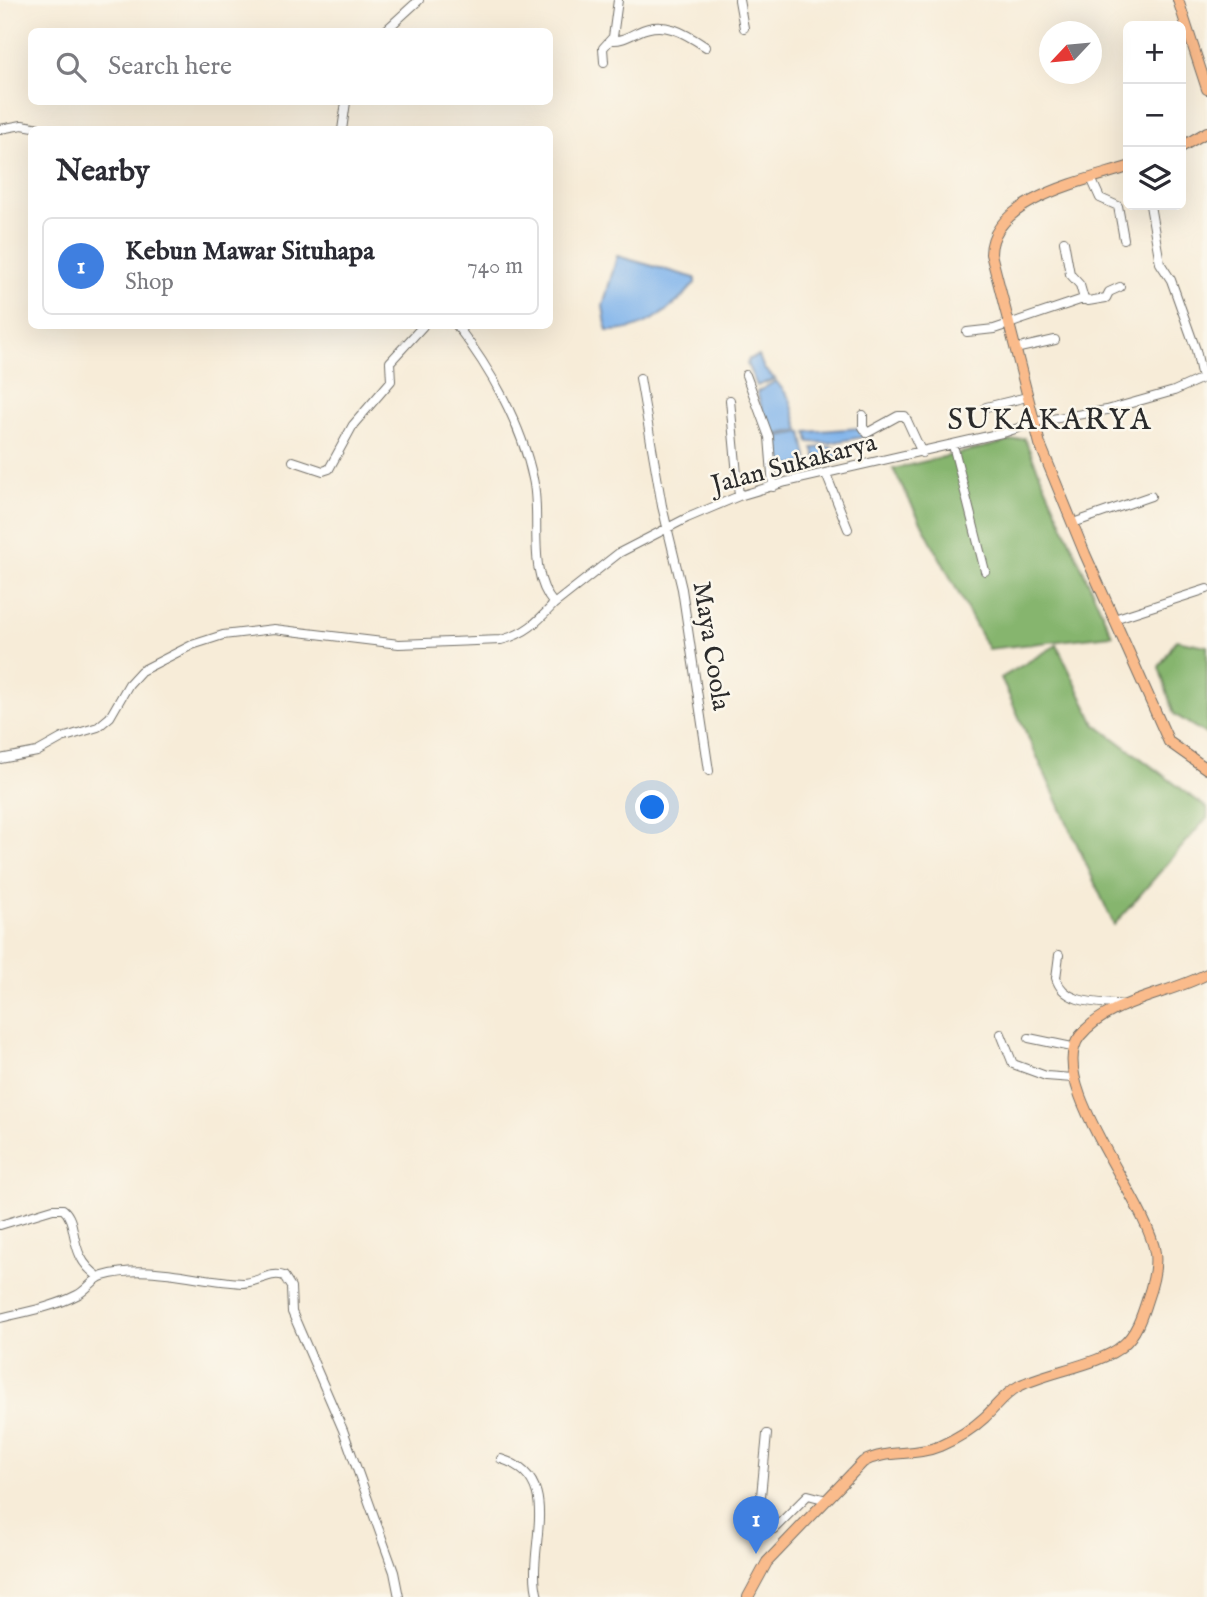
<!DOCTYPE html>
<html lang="en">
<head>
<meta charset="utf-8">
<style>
  :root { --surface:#fff; --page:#f7f7f7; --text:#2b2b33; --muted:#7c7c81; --line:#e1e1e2; --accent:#ea580c }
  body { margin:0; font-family:"IM FELL English",serif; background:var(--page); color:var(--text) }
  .controls { position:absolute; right:21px; top:21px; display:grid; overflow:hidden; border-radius:10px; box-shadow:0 7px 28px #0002 }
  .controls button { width:63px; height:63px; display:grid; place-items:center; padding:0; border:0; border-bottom:2px solid var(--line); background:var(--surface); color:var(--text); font:35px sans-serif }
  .compass { position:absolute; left:1039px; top:21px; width:63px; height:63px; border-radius:50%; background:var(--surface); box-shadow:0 7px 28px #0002; rotate:244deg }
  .you { position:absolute; left:653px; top:808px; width:24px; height:24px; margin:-18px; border:5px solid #fff; border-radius:50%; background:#1a73e8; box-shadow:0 0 0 10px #1a73e833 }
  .badge { display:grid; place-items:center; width:46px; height:46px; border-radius:50%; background:var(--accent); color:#fff; font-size:23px; font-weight:700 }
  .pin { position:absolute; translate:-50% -58px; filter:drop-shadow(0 2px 4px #0008) }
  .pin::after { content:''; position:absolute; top:37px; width:24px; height:21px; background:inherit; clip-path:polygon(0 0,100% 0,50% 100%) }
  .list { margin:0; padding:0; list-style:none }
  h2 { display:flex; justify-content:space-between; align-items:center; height:91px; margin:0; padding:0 28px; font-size:30px }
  h2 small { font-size:23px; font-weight:400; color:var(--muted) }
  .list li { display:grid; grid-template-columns:46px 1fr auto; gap:21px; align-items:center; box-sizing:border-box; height:98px; margin:0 14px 14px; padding:0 14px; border:2px solid var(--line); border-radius:10px }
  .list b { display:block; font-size:26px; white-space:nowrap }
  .list p { margin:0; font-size:23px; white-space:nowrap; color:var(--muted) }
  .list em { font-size:23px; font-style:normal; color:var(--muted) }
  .icon { flex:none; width:38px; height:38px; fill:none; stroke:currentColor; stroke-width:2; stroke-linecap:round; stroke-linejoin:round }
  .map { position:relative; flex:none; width:1207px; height:1597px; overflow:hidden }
  .search { position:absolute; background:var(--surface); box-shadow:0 7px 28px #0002; left:28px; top:28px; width:525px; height:77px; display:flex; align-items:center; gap:18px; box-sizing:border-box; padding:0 24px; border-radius:10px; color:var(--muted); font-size:26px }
  .panel { position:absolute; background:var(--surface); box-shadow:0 7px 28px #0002; left:28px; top:126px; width:525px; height:203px; border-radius:10px }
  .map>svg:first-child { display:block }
  .forest { fill:#86b56e; stroke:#58704c; stroke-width:2 }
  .water { fill:#7eb2eb; stroke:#546e8b; stroke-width:2 }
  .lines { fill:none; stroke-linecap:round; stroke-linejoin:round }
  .minor-casing { stroke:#726f68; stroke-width:10 }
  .major-casing { stroke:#726f68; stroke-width:12 }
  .minor { stroke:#fff; stroke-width:8 }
  .major { stroke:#fabb8b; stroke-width:10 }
  .labels { text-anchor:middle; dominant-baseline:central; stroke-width:5; stroke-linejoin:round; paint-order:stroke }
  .street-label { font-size:26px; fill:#2b2b2b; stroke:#fbf7ec }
  .quarter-label { font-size:30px; letter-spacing:2px; fill:#2b2b2b; stroke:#fbf7ec }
</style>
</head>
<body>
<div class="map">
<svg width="1207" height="1597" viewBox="0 0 1207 1597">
  <rect width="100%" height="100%" fill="#fbf7ec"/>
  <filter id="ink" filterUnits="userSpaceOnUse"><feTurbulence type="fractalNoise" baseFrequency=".0143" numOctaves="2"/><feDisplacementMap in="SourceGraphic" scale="14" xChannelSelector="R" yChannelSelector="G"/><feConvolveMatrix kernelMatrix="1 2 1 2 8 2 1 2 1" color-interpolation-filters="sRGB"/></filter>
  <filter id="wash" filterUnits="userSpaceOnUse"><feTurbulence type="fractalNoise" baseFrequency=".00686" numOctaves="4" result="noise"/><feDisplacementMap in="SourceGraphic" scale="28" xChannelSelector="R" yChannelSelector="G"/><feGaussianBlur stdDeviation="1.57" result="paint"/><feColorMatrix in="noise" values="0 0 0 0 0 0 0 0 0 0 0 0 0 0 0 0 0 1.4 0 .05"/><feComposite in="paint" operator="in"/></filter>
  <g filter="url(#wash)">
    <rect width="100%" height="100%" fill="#f7ecd8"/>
    <!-- forest -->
    <path class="forest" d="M 1024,438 L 1112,635 L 988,649 L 893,469 Z
      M 1176,640 L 1207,646 L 1207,735 L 1174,714 L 1159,667 Z
      M 1057,645 L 1095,724 L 1207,808 L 1207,818 L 1114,925 L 1001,678 Z"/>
    <!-- water -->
    <path class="water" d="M 617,256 L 695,278 L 695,283 C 674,309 642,333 607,331 L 603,306 Z
      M 759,356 L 764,369 L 775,379 L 757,386 L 747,364 L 749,359 Z
      M 776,381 L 790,399 L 799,430 L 770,436 L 757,392 Z
      M 860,428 L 863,437 L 829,443 L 809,442 L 807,432 Z
      M 802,432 L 808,463 L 792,466 L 774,460 L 771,438 Z
      M 833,447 L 840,462 L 819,465 L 813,448 Z"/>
  </g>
  <g filter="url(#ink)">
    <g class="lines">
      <defs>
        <path id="minor" d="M 739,0 L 744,28
          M 384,32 L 419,0
          M 611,40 C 622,41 629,36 638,32 C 663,19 685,33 706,47
          M 604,62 L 603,48 L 613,37 L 618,0
          M 0,129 L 22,125 L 52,130
          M 342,130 L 346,102
          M 1091,178 L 1100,198 L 1118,206 L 1124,239
          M 1150,205 L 1160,263 L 1171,280 L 1196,350 L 1202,378
          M 1064,241 L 1070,274 L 1080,285 L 1084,299
          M 457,326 C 490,368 522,425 533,479 C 542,517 526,572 554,604 L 619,553 L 687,518 L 739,496 L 786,482 L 1006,432 L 1040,421 L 1107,410 L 1174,391 L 1207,376
          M 967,332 L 994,329 L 1083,299 L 1088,301 L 1106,298 L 1109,292 L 1120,287
          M 1015,349 L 1055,340
          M 746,375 L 769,437 L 773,487
          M 640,378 L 662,506 L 682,589 L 709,771
          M 730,400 L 739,496
          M 986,407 L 1027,397
          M 863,415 L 863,427 L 867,433 L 898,416 L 905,416 L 922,453
          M 953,445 L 985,571
          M 293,461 L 323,471 L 329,469 L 353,425 L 391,381 L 390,362 L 423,326
          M 826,474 L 848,529
          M 1073,523 L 1151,496
          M 1114,619 L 1207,589
          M 0,759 L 37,752 L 62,738 L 98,727 L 110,717 L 129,684 L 141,671 L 192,645 L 223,635 L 274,629 L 399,644 L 501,640 C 526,634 537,622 554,604
          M 1059,955 L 1056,978 C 1064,1006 1102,1002 1125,1005
          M 1001,1034 L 1013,1064 L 1046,1076 L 1073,1078
          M 1029,1038 L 1072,1047
          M 0,1225 L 53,1209 L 63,1209 C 80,1223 66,1255 99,1277
          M 0,1318 C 25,1312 54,1307 77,1295 C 87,1290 93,1279 103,1276 C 148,1263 198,1281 243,1283 C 257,1283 270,1271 284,1276 L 291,1287 L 292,1312 L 343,1430 L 394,1572 L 399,1597
          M 767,1434 L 758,1527 L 763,1531 L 774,1529 L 808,1495 L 827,1500
          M 501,1459 C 567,1479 524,1551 538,1597"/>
        <path id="major" d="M 1178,0 L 1207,89
          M 1181,147 L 1207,132
          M 1128,167 C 1088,180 991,199 991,254 L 1040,444 L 1085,554 L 1169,742 L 1207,769
          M 748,1597 L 767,1562 L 863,1462 C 887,1449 914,1457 940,1446 C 956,1439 971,1430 984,1418 C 996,1407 1005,1393 1019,1386 C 1047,1372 1102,1364 1122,1346 C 1136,1335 1142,1316 1147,1300 C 1152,1286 1157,1268 1155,1253 C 1148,1201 1044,1081 1080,1036 C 1109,1000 1168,995 1207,974"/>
      </defs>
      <!-- minor casing -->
      <use href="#minor" class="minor-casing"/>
      <!-- major casing -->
      <use href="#major" class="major-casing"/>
      <!-- minor -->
      <use href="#minor" class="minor"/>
      <!-- major -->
      <use href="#major" class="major"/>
    </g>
  </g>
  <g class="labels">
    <!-- street labels -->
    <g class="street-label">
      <text transform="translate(794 464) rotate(-15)">Jalan Sukakarya</text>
      <text transform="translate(711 646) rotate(81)">Maya Coola</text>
    </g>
    <!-- quarter labels -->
    <g class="quarter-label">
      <text x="1050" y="421">SUKAKARYA</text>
    </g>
  </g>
</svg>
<div class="controls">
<button>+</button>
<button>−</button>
<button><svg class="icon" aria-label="layers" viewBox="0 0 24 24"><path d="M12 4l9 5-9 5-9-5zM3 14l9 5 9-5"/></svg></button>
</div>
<svg class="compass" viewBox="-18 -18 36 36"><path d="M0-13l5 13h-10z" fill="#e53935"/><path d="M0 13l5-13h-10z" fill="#7c7c81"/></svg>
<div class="you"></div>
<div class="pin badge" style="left:756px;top:1554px;background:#3f7fe0">1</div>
<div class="search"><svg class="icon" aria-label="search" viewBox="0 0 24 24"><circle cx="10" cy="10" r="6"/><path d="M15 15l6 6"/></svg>Search here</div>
<section class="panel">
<h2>Nearby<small></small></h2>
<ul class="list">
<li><span class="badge" style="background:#3f7fe0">1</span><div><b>Kebun Mawar Situhapa</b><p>Shop</p></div><em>740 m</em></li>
</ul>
</section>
</div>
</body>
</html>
